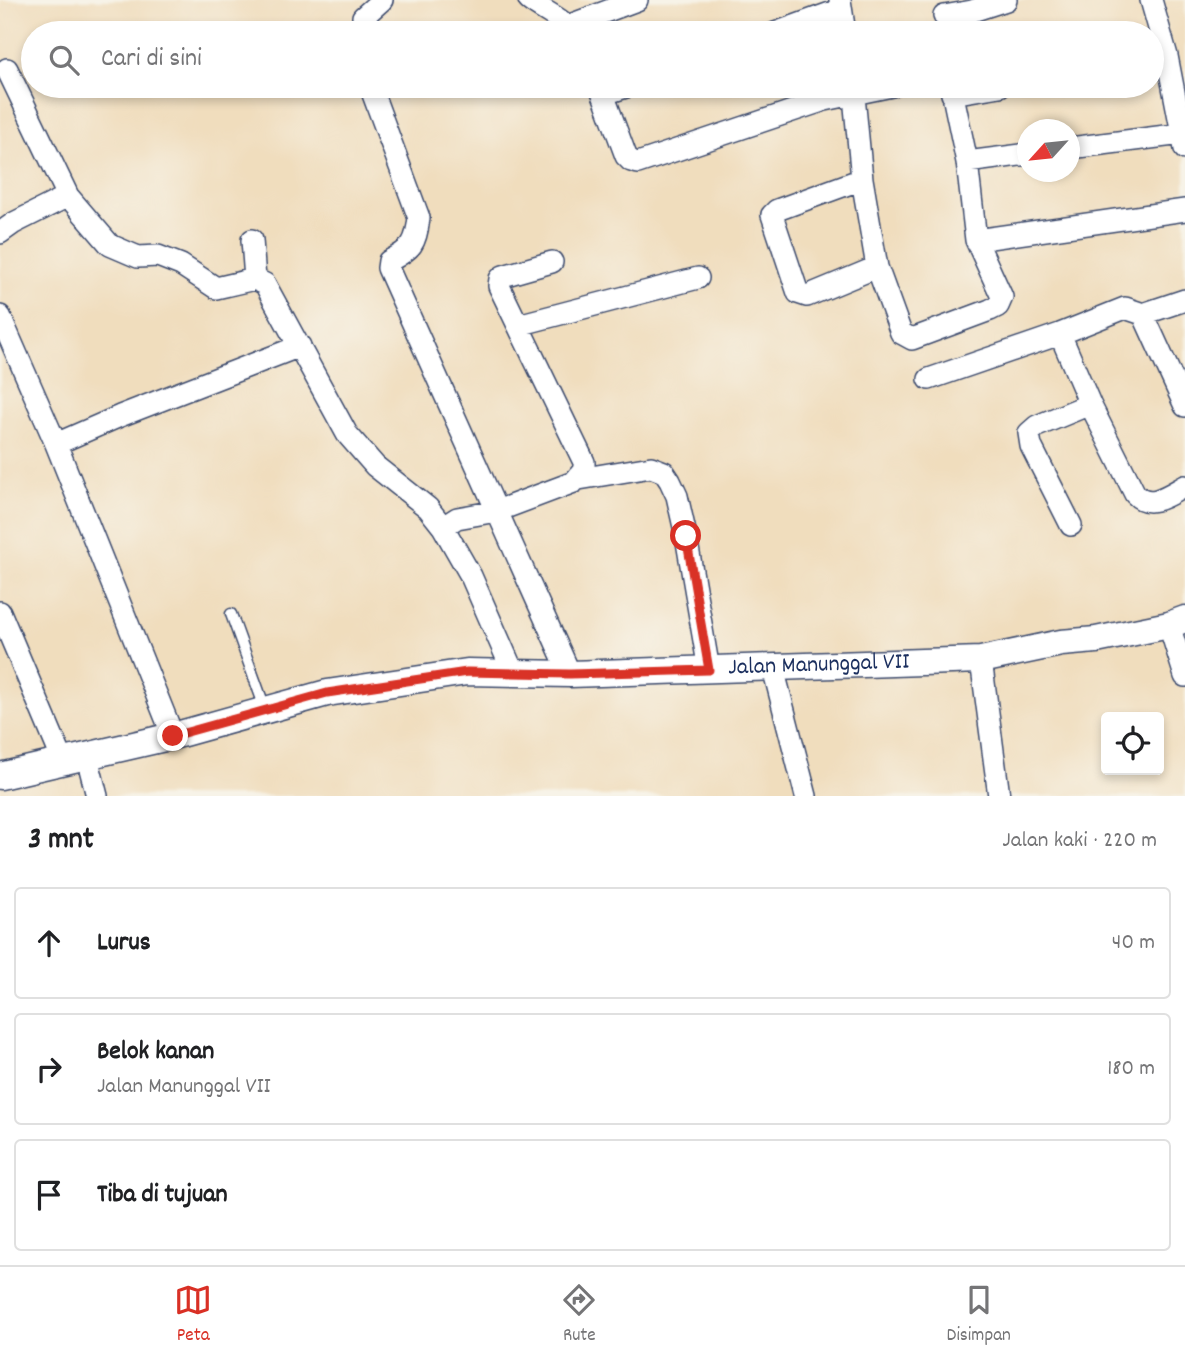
<!DOCTYPE html>
<html lang="id">
<head>
<meta charset="utf-8">
<style>
  :root { --surface:#fff; --page:#f2f2f2; --text:#202124; --muted:#757577; --line:#e0e0e0; --accent:#d93025 }
  body { margin:0; font-family:Dekko,sans-serif; background:var(--page); color:var(--text) }
  .controls { position:absolute; right:21px; bottom:21px; display:grid; overflow:hidden; border-radius:7px; box-shadow:0 4px 10px #0003 }
  .controls button { width:63px; height:63px; display:grid; place-items:center; padding:0; border:0; border-bottom:2px solid var(--line); background:var(--surface); color:var(--text); font:35px sans-serif }
  .compass { position:absolute; left:1017px; top:119px; width:63px; height:63px; border-radius:50%; background:var(--surface); box-shadow:0 4px 10px #0003; rotate:243deg }
  .stop { position:absolute; width:21px; height:21px; margin:-16px; border:5px solid #d93025; border-radius:50%; background:#fff }
  .stop.end { background:#d93025; border-color:#fff; box-shadow:0 2px 7px #0008 }
  .list { margin:0; padding:0; list-style:none }
  h2 { display:flex; justify-content:space-between; align-items:center; height:91px; margin:0; padding:0 28px; font-size:30px }
  h2 small { font-size:23px; font-weight:400; color:var(--muted) }
  .list li { display:grid; grid-template-columns:46px 1fr auto; gap:21px; align-items:center; box-sizing:border-box; height:112px; margin:0 14px 14px; padding:0 14px; border:2px solid var(--line); border-radius:7px }
  .list b { display:block; font-size:26px; white-space:nowrap }
  .list p { margin:0; font-size:23px; white-space:nowrap; color:var(--muted) }
  .list em { font-size:23px; font-style:normal; color:var(--muted) }
  .icon { flex:none; width:38px; height:38px; fill:none; stroke:currentColor; stroke-width:2; stroke-linecap:round; stroke-linejoin:round }
  .map { position:relative; flex:none; width:1185px; height:796px; overflow:hidden }
  .search { position:absolute; background:var(--surface); box-shadow:0 4px 10px #0003; left:21px; right:21px; top:21px; height:77px; display:flex; align-items:center; gap:18px; box-sizing:border-box; padding:0 24px; border-radius:38px; color:var(--muted); font-size:26px }
  .sheet { height:469px; background:var(--surface) }
  nav { display:flex; justify-content:space-around; align-items:center; box-sizing:border-box; height:98px; border-top:2px solid var(--line); background:var(--surface); font-size:19px; color:var(--muted) }
  nav a { display:grid; justify-items:center; gap:4px }
  nav .on { color:var(--accent) }
  .map>svg:first-child { display:block }
  .lines { fill:none; stroke-linecap:round; stroke-linejoin:round }
  .service-casing { stroke:#3b496c; stroke-width:13 }
  .minor-casing { stroke:#3b496c; stroke-width:24 }
  .tertiary-casing { stroke:#3b496c; stroke-width:29 }
  .service { stroke:#fff; stroke-width:10 }
  .minor { stroke:#fff; stroke-width:21 }
  .tertiary { stroke:#fff; stroke-width:26 }
  .route { stroke:#d93025; stroke-width:9 }
  .labels { text-anchor:middle; dominant-baseline:central; stroke-width:7; stroke-linejoin:round; paint-order:stroke }
  .street-label { font-size:24px; fill:#1b2f5e; stroke:#f7f3e8 }
</style>
</head>
<body>
<div class="map">
<svg width="1185" height="796" viewBox="0 0 1185 796">
  <rect width="100%" height="100%" fill="#f7f3e8"/>
  <filter id="ink" filterUnits="userSpaceOnUse"><feTurbulence type="fractalNoise" baseFrequency=".0143" numOctaves="2"/><feDisplacementMap in="SourceGraphic" scale="14" xChannelSelector="R" yChannelSelector="G"/><feConvolveMatrix kernelMatrix="1 2 1 2 8 2 1 2 1" color-interpolation-filters="sRGB"/></filter>
  <filter id="wash" filterUnits="userSpaceOnUse"><feTurbulence type="fractalNoise" baseFrequency=".00686" numOctaves="4" result="noise"/><feDisplacementMap in="SourceGraphic" scale="28" xChannelSelector="R" yChannelSelector="G"/><feGaussianBlur stdDeviation="1.57" result="paint"/><feColorMatrix in="noise" values="0 0 0 0 0 0 0 0 0 0 0 0 0 0 0 0 0 1.4 0 .05"/><feComposite in="paint" operator="in"/></filter>
  <g filter="url(#wash)">
    <rect width="100%" height="100%" fill="#f0ddbd"/>
  </g>
  <g filter="url(#ink)">
    <g class="lines">
      <defs>
        <path id="service" d="M 231,614 L 265,708"/>
        <path id="minor" d="M 529,0 C 541,10 567,21 573,33
          M 840,0 L 845,33
          M 1151,0 L 1167,56 L 1185,149
          M 944,16 L 972,11 L 1006,0
          M 570,25 L 637,0
          M 365,33 L 363,17 L 382,0
          M 775,33 L 841,9
          M 7,69 L 68,196 L 110,245 L 138,257 L 158,256 L 181,265 L 216,288 L 255,279 L 265,284 L 347,434 L 375,466 L 428,508 L 443,527
          M 370,86 L 419,218 C 416,244 412,249 389,261 L 388,268 L 570,674
          M 600,86 L 626,156 L 631,161 L 638,163 L 825,100 L 892,86
          M 853,86 L 862,179 L 877,267 L 901,333 L 912,339 L 990,310 L 998,306 L 1002,297 L 976,240 L 967,162 L 951,86
          M 604,94 L 629,86
          M 952,94 L 1000,86
          M 1070,148 L 1182,134
          M 967,162 L 1028,154
          M 862,179 L 777,210 L 772,215 L 798,293 L 807,296 L 877,267
          M 0,233 L 14,223 L 68,196
          M 252,240 L 255,279
          M 976,240 L 1185,210
          M 1143,314 L 1185,406
          M 0,316 L 56,444 L 173,736
          M 518,325 L 698,278
          M 1060,334 L 1090,404 L 1135,494 C 1150,510 1170,494 1185,486
          M 929,379 L 1060,334 L 1125,308 L 1143,314 L 1185,300
          M 56,444 L 120,416 L 300,346
          M 579,479 L 651,467 L 664,472 L 670,481 L 677,496 L 686,536 L 709,670
          M 1071,525 L 1031,446 L 1029,433 L 1037,426 L 1090,404
          M 0,612 L 63,761
          M 1169,625 L 1185,676
          M 981,660 L 999,796
          M 773,668 L 806,796
          M 513,672 L 471,576 L 443,527 L 457,518 L 497,511 L 574,482 L 584,470 L 584,462 L 499,286 L 500,279 L 503,276 L 552,262
          M 87,757 L 97,796"/>
        <g id="tertiary">
          <path id="s1" d="M 0,776 L 173,736 L 327,693 L 467,672 L 570,674 L 981,660 L 1061,643 L 1096,640 L 1169,625 L 1185,619"/>
        </g>
      </defs>
      <!-- service casing -->
      <use href="#service" class="service-casing"/>
      <!-- minor casing -->
      <use href="#minor" class="minor-casing"/>
      <!-- tertiary casing -->
      <use href="#tertiary" class="tertiary-casing"/>
      <!-- service -->
      <use href="#service" class="service"/>
      <!-- minor -->
      <use href="#minor" class="minor"/>
      <!-- tertiary -->
      <use href="#tertiary" class="tertiary"/>
    </g>
  </g>
  <g class="lines" filter="url(#ink)">
    <!-- route -->
    <path class="route" d="M 173,736 L 327,693 L 467,672 L 570,674 L 709,670 L 686,536"/>
  </g>
  <g class="labels">
    <!-- street labels -->
    <g class="street-label">
      <text stroke="none"><textPath href="#s1" startOffset="831">Jalan Manunggal VII</textPath></text>
    </g>
  </g>
</svg>
<div class="controls">
<button><svg class="icon" aria-label="locate" viewBox="0 0 24 24"><circle cx="12" cy="12" r="6"/><path d="M12 2v4M12 18v4M2 12h4M18 12h4"/></svg></button>
</div>
<svg class="compass" viewBox="-18 -18 36 36"><path d="M0-13l5 13h-10z" fill="#e53935"/><path d="M0 13l5-13h-10z" fill="#757577"/></svg>
<div class="stop" style="left:686px;top:536px"></div>
<div class="stop end" style="left:173px;top:736px"></div>
<div class="search"><svg class="icon" aria-label="search" viewBox="0 0 24 24"><circle cx="10" cy="10" r="6"/><path d="M15 15l6 6"/></svg>Cari di sini</div>
</div>
<section class="sheet">
<h2>3 mnt<small>Jalan kaki · 220 m</small></h2>
<ul class="list">
<li><svg class="icon" aria-label="ahead" viewBox="0 0 24 24"><path d="M12 20V5M6 11l6-6 6 6"/></svg><div><b>Lurus</b></div><em>40 m</em></li>
<li><svg class="icon" aria-label="right" viewBox="0 0 24 24"><path d="M7 20v-9h11M14 6l5 5-5 5"/></svg><div><b>Belok kanan</b><p>Jalan Manunggal VII</p></div><em>180 m</em></li>
<li><svg class="icon" aria-label="arrive" viewBox="0 0 24 24"><path d="M6 21V4h12l-3 4 3 4H6"/></svg><div><b>Tiba di tujuan</b></div></li>
</ul>
</section>
<nav>
<a class="on"><svg class="icon" aria-label="map" viewBox="0 0 24 24"><path d="M3 6l6-2 6 2 6-2v14l-6 2-6-2-6 2zM9 4v14M15 6v14"/></svg>Peta</a>
<a><svg class="icon" aria-label="directions" viewBox="0 0 24 24"><path d="M12 3l9 9-9 9-9-9zM9 14v-3h6M13 9l2 2-2 2"/></svg>Rute</a>
<a><svg class="icon" aria-label="saved" viewBox="0 0 24 24"><path d="M7 4h10v16l-5-4-5 4z"/></svg>Disimpan</a>
</nav>
</body>
</html>
